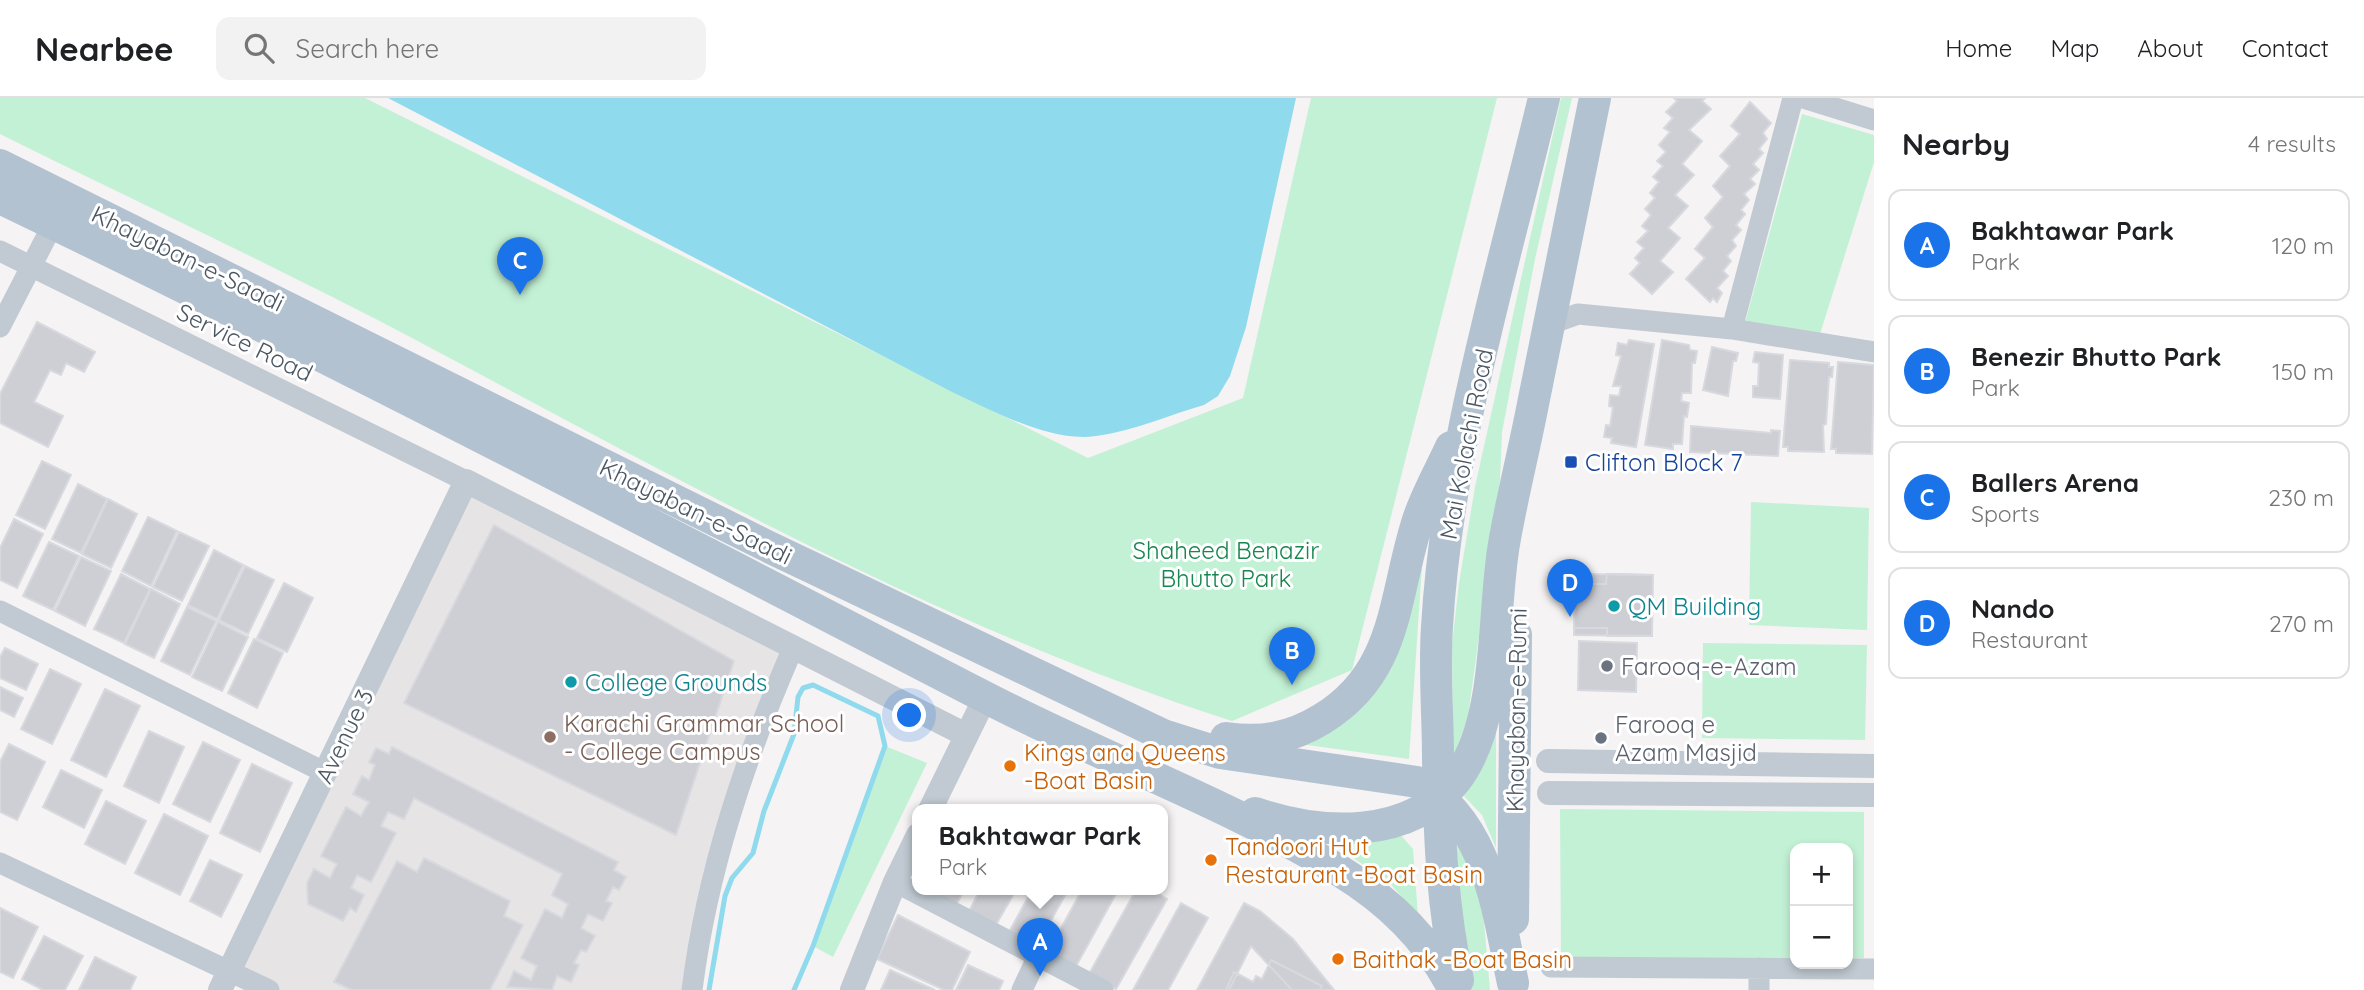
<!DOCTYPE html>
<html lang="en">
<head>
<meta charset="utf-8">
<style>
  :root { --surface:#fff; --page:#f2f2f2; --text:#202124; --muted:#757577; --line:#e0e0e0; --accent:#1a73e8 }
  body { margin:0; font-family:Quicksand,sans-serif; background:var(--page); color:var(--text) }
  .controls { position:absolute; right:21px; bottom:21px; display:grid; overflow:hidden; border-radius:14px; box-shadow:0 4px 10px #0003 }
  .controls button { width:63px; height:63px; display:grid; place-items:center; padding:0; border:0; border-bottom:2px solid var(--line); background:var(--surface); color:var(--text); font:35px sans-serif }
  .you { position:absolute; left:910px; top:618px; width:24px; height:24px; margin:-18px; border:5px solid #fff; border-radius:50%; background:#1a73e8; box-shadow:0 0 0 10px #1a73e833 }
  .badge { display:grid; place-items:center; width:46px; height:46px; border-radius:50%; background:var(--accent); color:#fff; font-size:23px; font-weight:700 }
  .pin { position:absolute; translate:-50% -58px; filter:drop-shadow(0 2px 4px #0008) }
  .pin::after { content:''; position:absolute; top:37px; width:24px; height:21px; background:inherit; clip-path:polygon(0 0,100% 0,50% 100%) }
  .popup { position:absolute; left:912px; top:706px; width:256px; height:91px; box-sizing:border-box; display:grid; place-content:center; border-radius:14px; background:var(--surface); filter:drop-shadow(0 2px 5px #0005); font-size:23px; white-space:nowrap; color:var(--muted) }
  .popup b { font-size:26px; color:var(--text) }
  .popup::after { content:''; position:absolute; left:50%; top:100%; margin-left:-14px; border:14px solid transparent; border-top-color:var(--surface) }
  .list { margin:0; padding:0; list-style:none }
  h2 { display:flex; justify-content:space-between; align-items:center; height:91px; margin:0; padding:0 28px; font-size:30px }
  h2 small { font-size:23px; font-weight:400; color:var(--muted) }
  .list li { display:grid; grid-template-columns:46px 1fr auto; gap:21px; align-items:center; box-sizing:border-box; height:112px; margin:0 14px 14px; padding:0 14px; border:2px solid var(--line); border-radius:14px }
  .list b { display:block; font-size:26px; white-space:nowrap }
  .list p { margin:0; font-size:23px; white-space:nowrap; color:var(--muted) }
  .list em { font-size:23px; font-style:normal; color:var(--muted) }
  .icon { flex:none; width:38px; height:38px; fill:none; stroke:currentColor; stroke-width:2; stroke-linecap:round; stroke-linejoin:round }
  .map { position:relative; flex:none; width:1874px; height:892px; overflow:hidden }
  header { display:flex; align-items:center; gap:42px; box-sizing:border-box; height:98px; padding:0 35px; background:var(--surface); border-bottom:2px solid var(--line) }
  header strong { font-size:33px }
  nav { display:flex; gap:38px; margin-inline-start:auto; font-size:24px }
  .search { width:490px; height:63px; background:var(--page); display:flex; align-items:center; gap:18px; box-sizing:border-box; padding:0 24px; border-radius:14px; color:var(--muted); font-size:26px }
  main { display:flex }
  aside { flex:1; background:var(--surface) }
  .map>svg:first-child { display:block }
  .education { fill:#e6e4e5 }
  .green { fill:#c3f1d5 }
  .water { fill:#90daee }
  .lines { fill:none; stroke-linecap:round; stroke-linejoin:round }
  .stream { stroke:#90daee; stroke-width:5 }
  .building { fill:#cdcfd5; stroke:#d7d9de; stroke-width:2 }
  .minor { stroke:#c1cad2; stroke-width:21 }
  .tertiary { stroke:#c1cad2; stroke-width:24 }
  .primary { stroke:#b3c2d1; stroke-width:32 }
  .transit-dot { fill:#1a4fb4; stroke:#fff; stroke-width:2.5 }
  .culture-dot { fill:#0f9aa8; stroke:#fff; stroke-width:2.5 }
  .worship-dot { fill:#6b7280; stroke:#fff; stroke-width:2.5 }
  .education-dot { fill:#8d6e63; stroke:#fff; stroke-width:2.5 }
  .food-dot { fill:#e8710a; stroke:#fff; stroke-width:2.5 }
  .labels { text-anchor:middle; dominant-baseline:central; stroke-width:6; stroke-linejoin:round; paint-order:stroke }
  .street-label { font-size:24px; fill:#4a5661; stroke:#fff }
  .transit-label { font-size:24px; fill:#164399; stroke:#fff; text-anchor:start }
  .park-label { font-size:24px; fill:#17864f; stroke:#fff }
  .culture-label { font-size:24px; fill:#0d838f; stroke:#fff; text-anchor:start }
  .worship-label { font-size:24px; fill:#5b616d; stroke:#fff; text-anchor:start }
  .education-label { font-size:24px; fill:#785e54; stroke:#fff; text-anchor:start }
  .food-label { font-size:24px; fill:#c56008; stroke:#fff; text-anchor:start }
</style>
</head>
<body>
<header>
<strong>Nearbee</strong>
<div class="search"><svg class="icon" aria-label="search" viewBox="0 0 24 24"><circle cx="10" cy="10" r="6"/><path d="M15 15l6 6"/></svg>Search here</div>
<nav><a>Home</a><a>Map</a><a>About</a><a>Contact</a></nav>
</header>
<main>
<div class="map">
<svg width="1874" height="892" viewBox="0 0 1874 892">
  <rect width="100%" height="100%" fill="#f5f3f3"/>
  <!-- education -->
  <path class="education" d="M 466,383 L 793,550 L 773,597 L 692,892 L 269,892 L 229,873 Z"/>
  <!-- green -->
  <path class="green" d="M 0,0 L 365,0 L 1088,360 L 1243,300 L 1311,0 L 1497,0 L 1352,572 L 1232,623 C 944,531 678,381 412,240 C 277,169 137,104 0,36 Z
    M 1561,0 L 1572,0 L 1535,161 L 1502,334 L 1500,382 L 1468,619 L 1453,661 L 1452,546 L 1459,485 L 1475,389 Z
    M 1802,16 L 1874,37 L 1874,64 L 1820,236 L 1745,225 Z
    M 1751,404 L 1869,410 L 1867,532 L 1749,527 Z
    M 1424,438 L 1409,661 L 1300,646 L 1325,635 Z
    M 1703,545 L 1867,547 L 1865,642 L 1702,640 Z
    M 1496,616 L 1496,750 L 1482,717 L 1461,695 C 1484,671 1490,648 1496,616 Z
    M 885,648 L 927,665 L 833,859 L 813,848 Z
    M 1560,711 L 1864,714 L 1864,860 L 1848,860 L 1848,750 L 1795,750 L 1795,860 L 1561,860 Z
    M 1399,735 L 1413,751 L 1418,818 L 1388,783 L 1332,746 Z
    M 1452,742 L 1471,763 L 1482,802 L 1490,892 L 1471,892 Z"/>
  <!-- water -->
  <path class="water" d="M 388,0 L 1296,0 L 1246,229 L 1230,278 L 1218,298 L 1204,307 C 1169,317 1133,333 1096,338 C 1051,345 994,313 954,295 Z"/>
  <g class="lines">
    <!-- stream -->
    <path class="stream" d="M 709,892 L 725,798 L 732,780 L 753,755 L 764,713 L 794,636 L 798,599 L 803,590 L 813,587 L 878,618 L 885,648 L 813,848 L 794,892"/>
  </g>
  <!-- building -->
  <path class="building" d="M 1674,0 L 1705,0 L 1702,3 L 1711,11 L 1689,32 L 1702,43 L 1682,66 L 1694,77 L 1675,97 L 1688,108 L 1668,130 L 1680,140 L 1660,163 L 1673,174 L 1652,196 L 1630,176 L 1640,165 L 1635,160 L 1644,150 L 1637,144 L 1648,133 L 1642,128 L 1651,117 L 1645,111 L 1655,100 L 1650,95 L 1659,84 L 1653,79 L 1663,68 L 1657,63 L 1666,54 L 1659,47 L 1670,34 L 1664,30 L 1673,20 L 1666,14 L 1677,3 Z
    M 1750,4 L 1771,25 L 1763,35 L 1767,41 L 1759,51 L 1763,55 L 1753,66 L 1759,72 L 1750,81 L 1755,86 L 1744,96 L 1749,102 L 1741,112 L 1745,116 L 1736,127 L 1741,132 L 1732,142 L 1736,148 L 1727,158 L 1731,163 L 1723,173 L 1728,178 L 1717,190 L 1722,195 L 1717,204 L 1713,200 L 1710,204 L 1686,181 L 1705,160 L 1695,151 L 1713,129 L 1705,120 L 1723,99 L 1713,88 L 1730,68 L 1720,58 L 1740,36 L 1731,28 Z
    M 37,224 L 95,254 L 84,274 L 66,265 L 61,277 L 50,272 L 34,304 L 63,318 L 48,349 L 0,325 L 0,296 Z
    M 1629,242 L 1654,246 L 1636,349 L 1611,345 L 1612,340 L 1604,339 L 1606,327 L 1610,328 L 1613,309 L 1609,308 L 1610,297 L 1619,298 L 1621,288 L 1613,288 L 1621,258 L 1616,257 L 1618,245 L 1627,247 Z
    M 1662,242 L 1689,247 L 1690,252 L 1697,253 L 1695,265 L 1692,265 L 1691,295 L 1682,295 L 1681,303 L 1689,305 L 1687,319 L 1684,318 L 1682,346 L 1673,346 L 1673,351 L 1645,347 Z
    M 1712,249 L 1738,255 L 1736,263 L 1733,263 L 1728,298 L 1703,292 Z
    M 1755,254 L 1783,257 L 1780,301 L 1753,299 L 1753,288 L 1758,288 L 1759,265 L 1753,264 Z
    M 1790,262 L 1829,265 L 1829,269 L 1833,269 L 1832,279 L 1829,279 L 1826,326 L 1823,327 L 1824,354 L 1788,353 L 1788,349 L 1783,349 Z
    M 1838,264 L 1874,267 L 1872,356 L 1836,355 L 1836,351 L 1831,351 Z
    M 1691,328 L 1771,335 L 1771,332 L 1780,333 L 1778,358 L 1690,354 Z
    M 42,363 L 71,377 L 45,431 L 16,417 Z
    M 78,386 L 107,401 L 81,455 L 52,441 Z
    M 108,401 L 137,416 L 111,470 L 82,456 Z
    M 148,419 L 177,433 L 151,488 L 122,473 Z
    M 14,421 L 43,436 L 17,490 L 0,482 L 0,450 Z
    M 494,427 L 734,563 L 676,737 L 404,605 Z
    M 179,434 L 209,448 L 182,503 L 153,489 Z
    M 49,444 L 79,458 L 53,512 L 23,498 Z
    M 214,452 L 243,467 L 217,521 L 188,507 Z
    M 81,459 L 111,473 L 85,528 L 55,513 Z
    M 245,468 L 274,482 L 248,536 L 219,522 Z
    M 121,476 L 150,491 L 124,545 L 94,531 Z
    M 1575,476 L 1653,477 L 1652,538 L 1574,537 Z
    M 1607,476 L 1653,477 L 1652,538 L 1607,538 L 1607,530 L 1574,530 L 1575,486 L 1606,486 Z
    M 284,485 L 313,500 L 287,554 L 257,540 Z
    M 151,491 L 180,506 L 154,560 L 125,546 Z
    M 187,509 L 216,523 L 190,577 L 161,563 Z
    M 218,524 L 248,539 L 222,593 L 192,579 Z
    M 254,541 L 283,555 L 257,610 L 228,595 Z
    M 1579,543 L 1637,545 L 1636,594 L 1578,592 Z
    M 5,550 L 38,566 L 26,592 L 0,580 L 0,559 Z
    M 50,571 L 81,586 L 52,646 L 21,631 Z
    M 0,589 L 23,600 L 14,619 L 0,612 Z
    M 105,591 L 140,608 L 106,679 L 71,662 Z
    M 149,633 L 184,649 L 159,705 L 124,688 Z
    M 203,644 L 240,662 L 210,724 L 173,706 Z
    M 9,646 L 45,664 L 17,722 L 0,714 L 0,664 Z
    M 392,649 L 618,764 L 614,772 L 626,779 L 619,792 L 613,789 L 606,803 L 612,805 L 603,823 L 588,816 L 581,830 L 595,838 L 586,854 L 581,852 L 574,865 L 579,867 L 571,884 L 557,878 L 552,892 L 507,889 L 514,873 L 531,882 L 537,868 L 521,860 L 545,811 L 562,820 L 568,806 L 552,797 L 562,776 L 414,700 L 404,721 L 388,714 L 381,728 L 396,735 L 371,784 L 357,777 L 351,790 L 364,797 L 356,814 L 350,810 L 343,823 L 308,806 L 307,785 L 314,771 L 330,780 L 337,766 L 321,758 L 346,709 L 361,718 L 369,704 L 353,696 L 362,678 L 369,682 L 375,667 L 369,664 L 376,650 L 389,656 Z
    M 252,666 L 292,685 L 260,754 L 220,735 Z
    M 61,672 L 102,692 L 84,730 L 43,709 Z
    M 106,703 L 146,723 L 125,766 L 85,746 Z
    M 164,716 L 208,738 L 180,797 L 135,775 Z
    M 424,760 L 510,803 L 504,818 L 523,827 L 490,892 L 352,892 L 334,884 L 397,763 L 417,774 Z
    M 210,762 L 242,777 L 221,819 L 190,803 Z
    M 929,792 L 964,792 L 954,811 Z
    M 980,792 L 1016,792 L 993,832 L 967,817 Z
    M 1032,792 L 1068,792 L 1035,851 L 1008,836 Z
    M 1082,792 L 1118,792 L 1075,870 L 1048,854 Z
    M 1136,792 L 1152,792 L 1167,801 L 1116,891 L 1089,876 Z
    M 1181,805 L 1208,820 L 1168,892 L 1133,892 Z
    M 1244,805 L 1260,813 L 1293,841 L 1334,892 L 1292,892 L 1251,848 L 1229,892 L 1197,892 Z
    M 0,810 L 38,829 L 13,880 L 0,874 Z
    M 898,817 L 970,854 L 952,892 L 944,892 L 877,861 Z
    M 44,838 L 83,858 L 65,892 L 43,892 L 22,881 Z
    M 95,859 L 136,879 L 130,892 L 79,892 Z
    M 1271,862 L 1322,888 L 1320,892 L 1226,892 L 1234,874 L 1253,884 L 1256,878 L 1262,881 Z
    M 968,867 L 1003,883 L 999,892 L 956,892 Z
    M 890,872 L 935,892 L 881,892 Z"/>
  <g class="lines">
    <!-- minor -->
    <path class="minor" d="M 1803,0 L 1874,22
      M 0,153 L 466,383
      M 1550,226 L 1578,216 L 1732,231 L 1874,254
      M 0,229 L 53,126
      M 1732,231 L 1793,0
      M 0,513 L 326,675
      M 0,765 L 269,892
      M 895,784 L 1103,892
      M 1551,869 L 1874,871
      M 692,892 C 707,773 745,660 793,550
      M 1022,892 L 1037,860
      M 1759,892 L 1759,870"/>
    <!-- tertiary -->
    <path class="tertiary" d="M 1548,663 L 1874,668
      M 1549,695 L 1874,697
      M 930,712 L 985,600
      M 220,892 L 466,383 L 966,637
      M 852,892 L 895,784 L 918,737"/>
    <!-- primary -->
    <path class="primary" d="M 0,67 L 769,449 L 1163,637 L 1220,655 L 1417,684 C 1489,725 1497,811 1513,885
      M 0,100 C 330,258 654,428 979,596 C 1097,658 1225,704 1340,773 C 1389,803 1428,840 1454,892
      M 1226,640 C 1262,645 1291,640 1322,621 C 1399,574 1393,499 1418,422 C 1426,397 1440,373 1451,349
      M 1255,715 C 1320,737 1409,743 1456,682 C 1501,624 1492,515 1504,446 C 1512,399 1524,353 1533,306 C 1554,204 1575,102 1595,0
      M 1513,821 L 1516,537
      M 1458,882 C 1442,809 1439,736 1438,661 C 1438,617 1434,572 1437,529 C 1447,353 1503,171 1544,0"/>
  </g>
  <!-- markers -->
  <rect class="transit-dot" x="1564" y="357" width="14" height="14" rx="3.5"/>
  <g class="culture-dot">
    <circle cx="1614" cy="508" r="7"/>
    <circle cx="571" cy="584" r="7"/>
  </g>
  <g class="worship-dot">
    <circle cx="1607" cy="568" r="7"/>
    <circle cx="1601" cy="640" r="7"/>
  </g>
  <circle class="education-dot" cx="550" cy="639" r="7"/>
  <g class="food-dot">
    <circle cx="1010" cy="668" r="7"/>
    <circle cx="1211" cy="762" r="7"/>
    <circle cx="1338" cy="861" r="7"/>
  </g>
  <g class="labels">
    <!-- street labels -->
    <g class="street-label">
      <text transform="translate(188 160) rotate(26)">Khayaban-e-Saadi</text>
      <text transform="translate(245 244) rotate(26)">Service Road</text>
      <text transform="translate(1466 346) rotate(-79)">Mai Kolachi Road</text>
      <text transform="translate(696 413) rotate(26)">Khayaban-e-Saadi</text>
      <text transform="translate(1516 612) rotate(-89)">Khayaban-e-Rumi</text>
      <text transform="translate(344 638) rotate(-64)">Avenue 3</text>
    </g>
    <!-- transit labels -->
    <g class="transit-label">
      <text x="1585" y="364">Clifton Block 7</text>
    </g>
    <!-- park labels -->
    <g class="park-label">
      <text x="1226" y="452">Shaheed Benazir<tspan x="1226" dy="28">Bhutto Park</tspan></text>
    </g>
    <!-- culture labels -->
    <g class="culture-label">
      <text x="1628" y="508">QM Building</text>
      <text x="585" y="584">College Grounds</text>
    </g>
    <!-- worship labels -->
    <g class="worship-label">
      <text x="1621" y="568">Farooq-e-Azam</text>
      <text x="1615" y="626">Farooq e<tspan x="1615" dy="28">Azam Masjid</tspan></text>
    </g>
    <!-- education labels -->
    <g class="education-label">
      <text x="564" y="625">Karachi Grammar School<tspan x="564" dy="28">- College Campus</tspan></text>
    </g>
    <!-- food labels -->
    <g class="food-label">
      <text x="1024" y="654">Kings and Queens<tspan x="1024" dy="28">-Boat Basin</tspan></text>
      <text x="1225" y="748">Tandoori Hut<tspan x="1225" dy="28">Restaurant -Boat Basin</tspan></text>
      <text x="1352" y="861">Baithak -Boat Basin</text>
    </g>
  </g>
</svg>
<div class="controls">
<button>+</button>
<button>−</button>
</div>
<div class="you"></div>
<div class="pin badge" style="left:1040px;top:878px">A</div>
<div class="popup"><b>Bakhtawar Park</b>Park</div>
<div class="pin badge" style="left:1292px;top:587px">B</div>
<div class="pin badge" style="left:520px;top:197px">C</div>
<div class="pin badge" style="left:1570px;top:519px">D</div>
</div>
<aside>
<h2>Nearby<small>4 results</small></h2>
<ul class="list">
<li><span class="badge">A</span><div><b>Bakhtawar Park</b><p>Park</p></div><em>120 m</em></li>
<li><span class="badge">B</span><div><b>Benezir Bhutto Park</b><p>Park</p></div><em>150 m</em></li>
<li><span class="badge">C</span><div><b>Ballers Arena</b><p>Sports</p></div><em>230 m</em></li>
<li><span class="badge">D</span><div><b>Nando</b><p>Restaurant</p></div><em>270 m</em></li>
</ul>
</aside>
</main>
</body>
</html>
